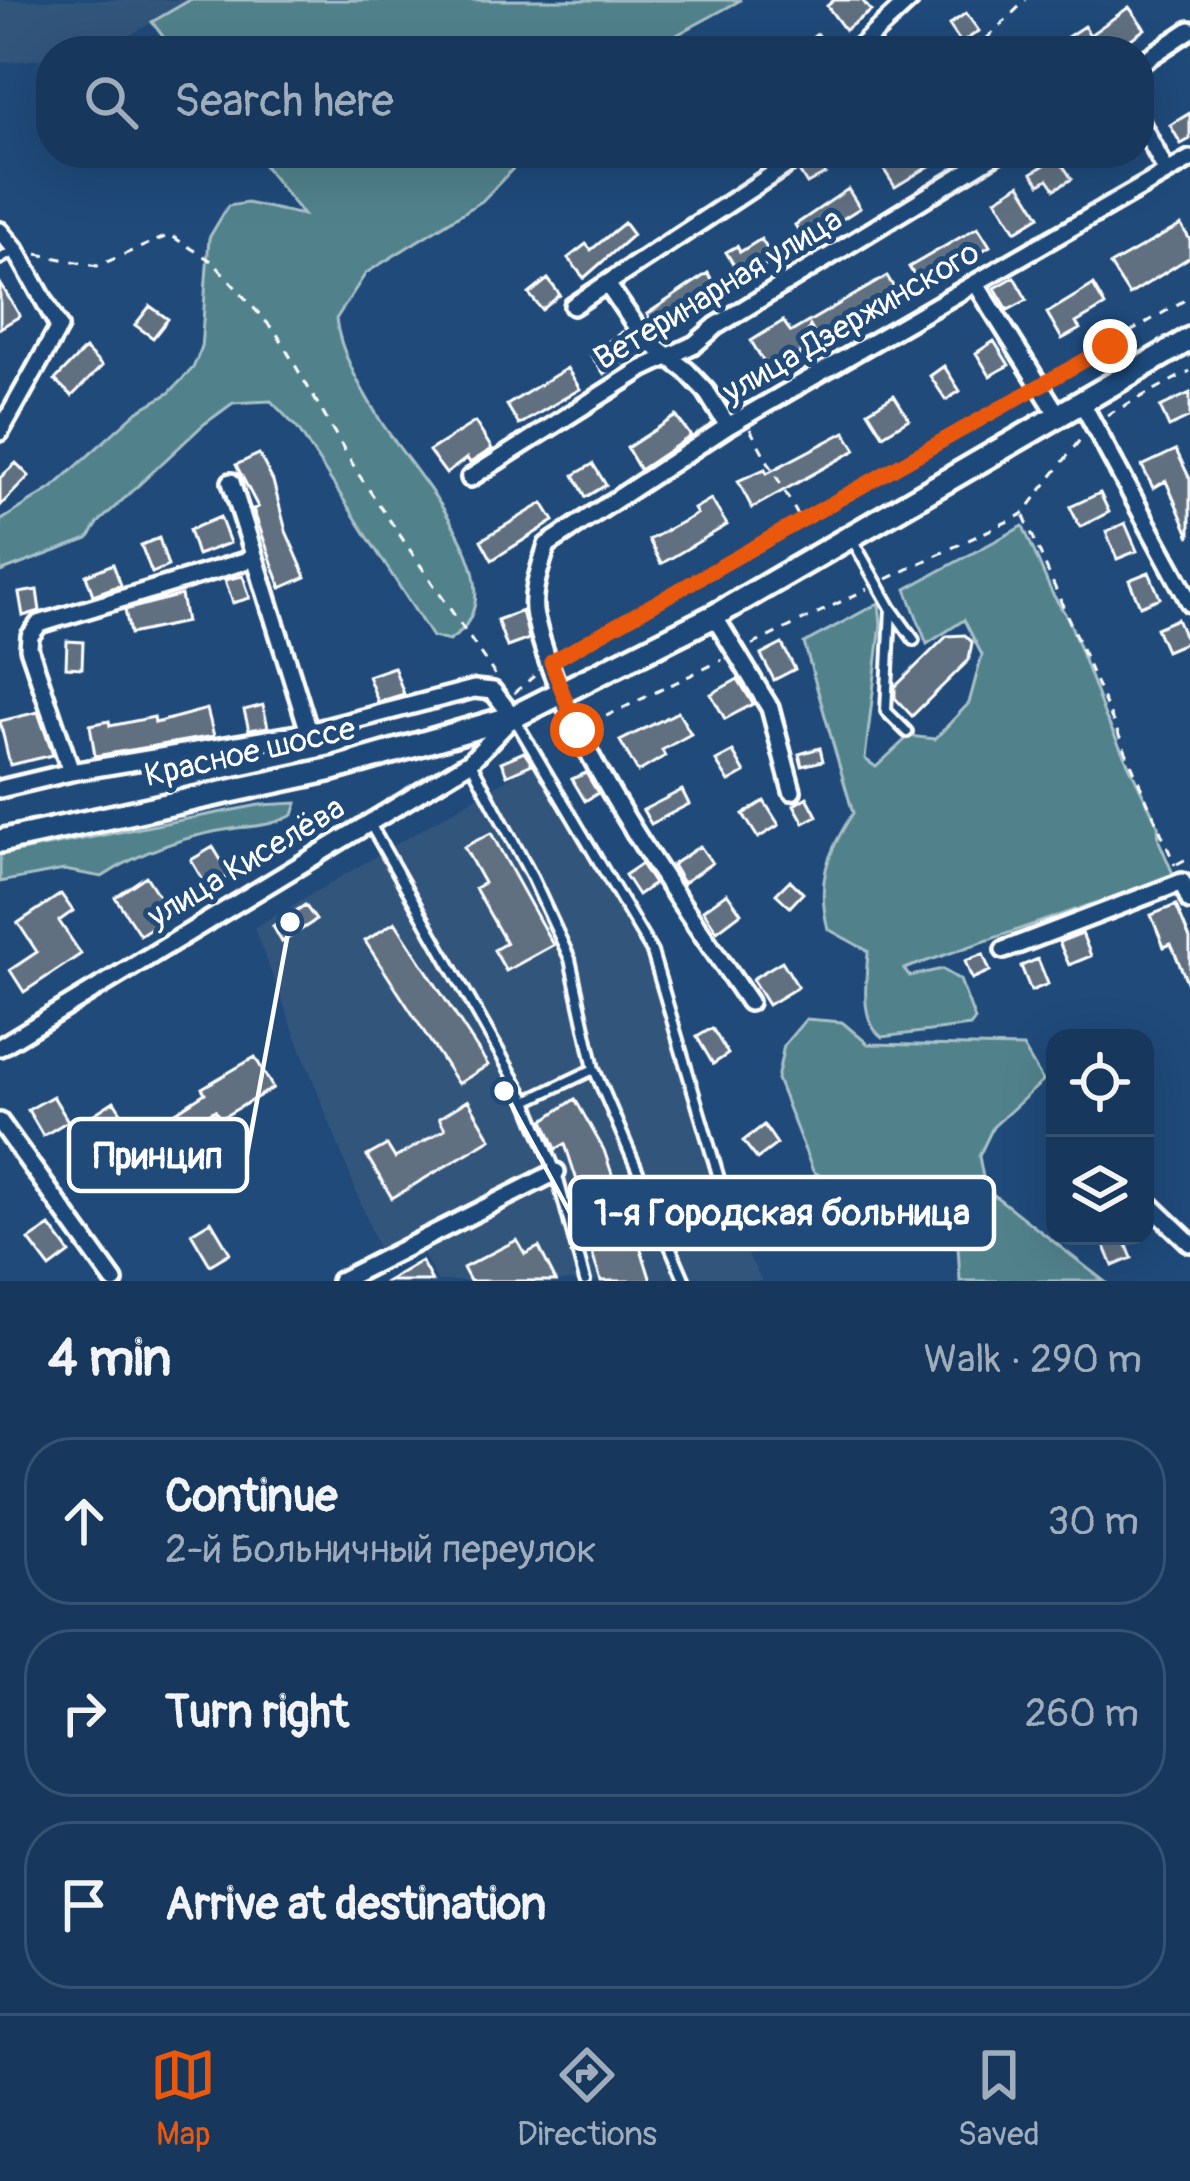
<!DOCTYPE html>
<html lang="en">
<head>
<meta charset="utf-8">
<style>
  :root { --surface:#17385c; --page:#244365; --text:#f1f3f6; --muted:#9eacbb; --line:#365272; --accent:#ea580c }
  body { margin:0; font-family:Pangolin,sans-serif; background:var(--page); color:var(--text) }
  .controls { position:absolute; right:36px; bottom:36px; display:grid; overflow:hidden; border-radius:24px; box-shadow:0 12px 48px #0002 }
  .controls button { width:108px; height:108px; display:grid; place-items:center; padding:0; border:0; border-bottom:3px solid var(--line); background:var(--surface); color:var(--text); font:60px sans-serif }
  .stop { position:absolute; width:36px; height:36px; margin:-27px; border:9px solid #ea580c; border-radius:50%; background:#fff }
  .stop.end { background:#ea580c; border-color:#fff; box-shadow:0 3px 12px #0008 }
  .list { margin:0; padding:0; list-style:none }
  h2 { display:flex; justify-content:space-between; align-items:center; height:156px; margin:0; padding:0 48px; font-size:51px }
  h2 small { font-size:39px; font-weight:400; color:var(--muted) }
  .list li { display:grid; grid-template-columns:78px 1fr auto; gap:36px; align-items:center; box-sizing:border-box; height:168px; margin:0 24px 24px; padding:0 24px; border:3px solid var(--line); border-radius:48px }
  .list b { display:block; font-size:45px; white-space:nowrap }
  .list p { margin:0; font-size:39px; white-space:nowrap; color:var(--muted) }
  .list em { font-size:39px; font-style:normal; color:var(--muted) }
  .icon { flex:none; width:66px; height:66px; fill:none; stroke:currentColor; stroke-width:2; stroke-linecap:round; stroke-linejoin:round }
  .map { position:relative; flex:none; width:1190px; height:1281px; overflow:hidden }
  .search { position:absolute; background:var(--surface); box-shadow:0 12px 48px #0002; left:36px; right:36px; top:36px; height:132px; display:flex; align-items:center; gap:30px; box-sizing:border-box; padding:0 42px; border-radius:48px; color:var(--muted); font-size:45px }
  .sheet { height:732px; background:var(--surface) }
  nav { display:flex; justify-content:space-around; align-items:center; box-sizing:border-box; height:168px; border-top:3px solid var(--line); background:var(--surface); font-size:33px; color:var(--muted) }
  nav a { display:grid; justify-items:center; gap:6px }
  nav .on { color:var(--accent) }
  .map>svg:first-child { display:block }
  .built { fill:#33557c }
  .green { fill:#51828c; stroke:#a8c0c6; stroke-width:3 }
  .building { fill:#616f80; stroke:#fff; stroke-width:3 }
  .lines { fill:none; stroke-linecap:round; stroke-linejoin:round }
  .service-casing { stroke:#fff; stroke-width:16 }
  .minor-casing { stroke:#fff; stroke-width:24 }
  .secondary-casing { stroke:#fff; stroke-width:30 }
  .path { stroke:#fff; stroke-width:3; stroke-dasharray:9 9; stroke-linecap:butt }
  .service { stroke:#1f4a7a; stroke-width:8 }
  .minor { stroke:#1f4a7a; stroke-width:15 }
  .secondary { stroke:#1f4a7a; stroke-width:21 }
  .route { stroke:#ea580c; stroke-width:15 }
  .labels { text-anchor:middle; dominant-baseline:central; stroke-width:10; stroke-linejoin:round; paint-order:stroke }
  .street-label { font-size:33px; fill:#fff; stroke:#1f4a7a }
  .leader { fill:none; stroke:#fff; stroke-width:4.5 }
  .callout-dot { fill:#fff; stroke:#1f4a7a; stroke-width:4.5 }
  .callout { fill:#1f4a7a; stroke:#fff; stroke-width:4.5 }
  .callout-label { font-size:36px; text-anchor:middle; font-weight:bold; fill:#fff }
</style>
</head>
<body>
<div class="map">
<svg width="1190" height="1281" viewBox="0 0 1190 1281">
  <rect width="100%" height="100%" fill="#1f4a7a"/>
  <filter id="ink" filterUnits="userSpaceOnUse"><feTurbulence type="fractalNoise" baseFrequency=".00833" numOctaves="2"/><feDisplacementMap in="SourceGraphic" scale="24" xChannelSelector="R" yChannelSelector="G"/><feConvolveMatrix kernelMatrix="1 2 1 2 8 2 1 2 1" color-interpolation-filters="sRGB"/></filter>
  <g filter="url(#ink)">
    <!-- built -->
    <path class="built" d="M 0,0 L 190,0 L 103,51 L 51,51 L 51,58 L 0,63 Z
      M 534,763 L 645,954 L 734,1229 L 762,1281 L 437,1281 L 418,1244 L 384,1263 L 254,928 Z"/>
    <!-- green -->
    <path class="green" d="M 190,0 L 741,0 L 647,51 L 174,51 L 152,22 Z
      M 254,153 L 528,153 L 482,201 L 366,273 L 336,319 C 340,353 362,390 380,420 C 411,471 528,588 449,641 L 432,637 L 298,429 L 271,401 L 233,403 L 203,425 L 99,522 L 88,539 L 0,572 L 0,521 L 52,488 L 138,411 L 169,393 L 193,368 L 201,349 L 209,238 L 228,206 L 247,203 L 303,215 Z
      M 1023,526 L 1052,593 L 1069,620 L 1105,716 L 1158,825 L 1159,841 L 1174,876 L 904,969 L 910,976 L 942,969 L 960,980 L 975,1020 L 970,1026 L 882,1037 C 858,1019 867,978 868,951 L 828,929 C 816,882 827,853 853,813 L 804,643 L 879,603 L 881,624 L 865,759 L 876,767 L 909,736 L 935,739 L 969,703 L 982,655 L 964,620 L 927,644 L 906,589 Z
      M 297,803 L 293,815 C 273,825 259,826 237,828 C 187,835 143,850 102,877 L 64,870 L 0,882 L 0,855 L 259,805 Z
      M 806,1019 L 842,1022 L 868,1044 L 1023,1047 L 1043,1081 L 993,1127 L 979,1156 L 985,1188 L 1104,1281 L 960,1281 L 958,1246 L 940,1212 L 910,1195 L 844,1192 L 813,1171 L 777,1079 L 784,1045 Z"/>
    <!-- building -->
    <path class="building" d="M 834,0 L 862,0 L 871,11 L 845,30 L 827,6 Z
      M 1129,7 L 1145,29 L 1114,51 L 1046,51 L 1084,26 L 1090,35 Z
      M 966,13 L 979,31 L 961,43 L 949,25 Z
      M 817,34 L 831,51 L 796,51 Z
      M 1190,113 L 1190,139 L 1181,144 L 1170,125 Z
      M 900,153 L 951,153 L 895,187 L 881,165 Z
      M 1057,157 L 1072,179 L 1055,189 L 1048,179 L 1040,184 L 1032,173 Z
      M 816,158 L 825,174 L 807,184 L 799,171 Z
      M 1020,184 L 1040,216 L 1016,231 L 996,199 Z
      M 848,189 L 860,208 L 806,242 L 795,225 Z
      M 624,223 L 633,235 L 584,278 L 568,258 L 586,244 L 591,250 Z
      M 1181,225 L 1190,240 L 1190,257 L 1129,295 L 1110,265 Z
      M 978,227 L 990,246 L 922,288 L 909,267 Z
      M 761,239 L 774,260 L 743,280 L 726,252 L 737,246 L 740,252 Z
      M 708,273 L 722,298 L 662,336 L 647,314 Z
      M 887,276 L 901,300 L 822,348 L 810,326 L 798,357 L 783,364 L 786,369 L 773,377 L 751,341 L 783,321 L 791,332 Z
      M 1014,277 L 1027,300 L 1008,310 L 995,288 Z
      M 548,279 L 560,295 L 542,310 L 529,294 Z
      M 0,283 L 20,316 L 0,328 Z
      M 1093,285 L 1105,306 L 1076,323 L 1080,329 L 1062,339 L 1047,313 Z
      M 150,306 L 168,319 L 153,338 L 135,325 Z
      M 622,332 L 636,353 L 604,374 L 590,354 Z
      M 994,341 L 1009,365 L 990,376 L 976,353 Z
      M 85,349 L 102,366 L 72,396 L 55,380 Z
      M 944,366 L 960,391 L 946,400 L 930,376 Z
      M 567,368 L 580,389 L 519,425 L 507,405 Z
      M 736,385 L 746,402 L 732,410 L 722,394 Z
      M 1190,393 L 1190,417 L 1169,427 L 1160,407 Z
      M 894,395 L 909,419 L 883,435 L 868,411 Z
      M 676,416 L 691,436 L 640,470 L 627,448 Z
      M 475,422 L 492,449 L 470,463 L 467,458 L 446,474 L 429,451 Z
      M 845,432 L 856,450 L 752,508 L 738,481 L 765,469 L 767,473 Z
      M 1176,450 L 1190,479 L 1190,537 L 1166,481 L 1153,488 L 1142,466 Z
      M 259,454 L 273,481 L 286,531 L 306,577 L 281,588 L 253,509 L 258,507 L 236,465 Z
      M 16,463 L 29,476 L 0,506 L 0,478 Z
      M 593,464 L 606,485 L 586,497 L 574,475 Z
      M 1100,493 L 1109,512 L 1080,527 L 1070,507 Z
      M 711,499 L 727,525 L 661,564 L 649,540 L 697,514 L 694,509 Z
      M 543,503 L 554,521 L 492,560 L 481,540 Z
      M 220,517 L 230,543 L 197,555 L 189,530 Z
      M 1125,523 L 1137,551 L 1117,559 L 1106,532 Z
      M 159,538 L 168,566 L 152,573 L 141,545 Z
      M 113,564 L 121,585 L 93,595 L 86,575 Z
      M 1149,572 L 1160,598 L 1140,606 L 1129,580 Z
      M 243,576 L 250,598 L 233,603 L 225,580 Z
      M 37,590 L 40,611 L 23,616 L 19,593 Z
      M 181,595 L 186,622 L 130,634 L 125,610 Z
      M 522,611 L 529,639 L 507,647 L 497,620 Z
      M 1177,619 L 1187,642 L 1166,651 L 1156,628 Z
      M 965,635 L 972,642 L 969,660 L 912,716 L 895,698 L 895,687 L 947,636 Z
      M 67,641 L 83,642 L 82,668 L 66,667 Z
      M 782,644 L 795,669 L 774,680 L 761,655 Z
      M 394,667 L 404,694 L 378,702 L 368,676 Z
      M 738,679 L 753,704 L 725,719 L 711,694 Z
      M 263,705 L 268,727 L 249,730 L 244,710 Z
      M 207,709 L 214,736 L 95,756 L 90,725 L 109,721 L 110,726 L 154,717 L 155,723 Z
      M 38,712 L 53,755 L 10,765 L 0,721 Z
      M 678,712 L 691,734 L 662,750 L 665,756 L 638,772 L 620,741 Z
      M 820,748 L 823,761 L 802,766 L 799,754 Z
      M 524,752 L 532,764 L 507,775 L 501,762 Z
      M 733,752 L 745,773 L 729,782 L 716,761 Z
      M 586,773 L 598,793 L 585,801 L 572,779 Z
      M 682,790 L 689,804 L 651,824 L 643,810 Z
      M 807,797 L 817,816 L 804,823 L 794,805 Z
      M 764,801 L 779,825 L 758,838 L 743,814 Z
      M 491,833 L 553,945 L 506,971 L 494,950 L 506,943 L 475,888 L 484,883 L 464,847 Z
      M 700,846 L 712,863 L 683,883 L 672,865 Z
      M 213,847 L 230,875 L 208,889 L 191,860 Z
      M 641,864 L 654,884 L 638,895 L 625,875 Z
      M 146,876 L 171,915 L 140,935 L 115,897 Z
      M 790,880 L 803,893 L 790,907 L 776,894 Z
      M 727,893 L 741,913 L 717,931 L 703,910 Z
      M 61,894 L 73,911 L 59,921 L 81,954 L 24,992 L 10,970 L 37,952 L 18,923 Z
      M 305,905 L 316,920 L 282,942 L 273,926 Z
      M 1176,905 L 1190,939 L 1190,989 L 1171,944 L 1164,947 L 1151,915 Z
      M 395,922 L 488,1065 L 458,1084 L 365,941 Z
      M 1082,933 L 1091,956 L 1069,965 L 1059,942 Z
      M 983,954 L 990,971 L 972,979 L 965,961 Z
      M 1038,959 L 1048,984 L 1031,991 L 1021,966 Z
      M 782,961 L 798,987 L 768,1005 L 752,979 Z
      M 712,1028 L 728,1054 L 713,1064 L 697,1037 Z
      M 255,1057 L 273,1088 L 220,1119 L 215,1110 L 122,1171 L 88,1118 L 114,1101 L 137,1137 L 205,1093 L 202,1088 Z
      M 53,1096 L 68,1121 L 43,1136 L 28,1110 Z
      M 575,1099 L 604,1150 L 627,1219 L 631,1217 L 651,1281 L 601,1281 L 585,1232 L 593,1229 L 565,1144 L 556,1149 L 544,1120 Z
      M 468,1100 L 491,1139 L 392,1198 L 367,1156 L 387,1145 L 395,1158 L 445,1129 L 439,1118 Z
      M 764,1125 L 777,1144 L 757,1159 L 743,1141 Z
      M 211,1221 L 230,1253 L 210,1265 L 191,1233 Z
      M 50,1226 L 70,1253 L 50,1268 L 29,1240 Z
      M 1110,1236 L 1123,1236 L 1132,1258 L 1113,1266 L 1102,1239 Z
      M 517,1240 L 525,1254 L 539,1247 L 556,1281 L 470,1281 L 463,1268 Z
      M 421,1261 L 432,1281 L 387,1281 Z"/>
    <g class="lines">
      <defs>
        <path id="service" d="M 0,259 L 14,251
          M 853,541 L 891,608
          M 514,718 L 652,952 L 734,1229
          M 907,732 L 886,711 L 891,608 L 914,640
          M 471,763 L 532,877 L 570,959 L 594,1069 L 685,1281
          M 370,824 L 527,1101 L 556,1172 L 585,1281
          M 527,1101 L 594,1069"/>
        <path id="minor" d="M 855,51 L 910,0
          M 1139,64 L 1190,30
          M 1139,120 L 1167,172
          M 0,231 L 16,250 L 59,327 L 0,432
          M 607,284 L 644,338 L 686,370 L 706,391 L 728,426
          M 977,285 L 1060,418
          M 573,306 L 805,153
          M 1082,403 L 1190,603
          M 470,478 L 642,369 L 695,344 L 716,326 L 998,153
          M 231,482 L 255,558
          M 714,616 L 770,708 L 792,791
          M 71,772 L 29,648 L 30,636 L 39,624 L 255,558 L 309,732
          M 0,789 L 71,772 L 309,732 L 474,689 L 493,691 L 513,717 L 470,762 L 0,1047
          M 1004,950 L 1182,882 L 1190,901
          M 749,1002 C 676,895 564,744 535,617 C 530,594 540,568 547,545 L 728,426 L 1190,159
          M 0,1122 L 114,1281
          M 1145,1200 L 1190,1243
          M 340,1281 L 556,1172"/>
        <path id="secondary" d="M 0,841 L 333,769 L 513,717 L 714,616 L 1190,339"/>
      </defs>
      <!-- service casing -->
      <use href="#service" class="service-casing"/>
      <!-- minor casing -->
      <use href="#minor" class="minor-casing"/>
      <!-- secondary casing -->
      <use href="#secondary" class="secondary-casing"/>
      <!-- path -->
      <path class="path" d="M 974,51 L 1026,0
        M 37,254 L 97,266 L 170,235 L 213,262 L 277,334 L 359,475 L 495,675
        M 1052,378 L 1190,297
        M 1107,415 L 1190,371
        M 750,429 L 801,521
        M 1024,516 L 1175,865
        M 887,579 L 1023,514 L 1082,437
        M 752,645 L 867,589
        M 561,656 L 1028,392
        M 514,693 L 534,676
        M 590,724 L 722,660
        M 1177,864 L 1190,857"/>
      <!-- service -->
      <use href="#service" class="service"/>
      <!-- minor -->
      <use href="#minor" class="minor"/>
      <!-- secondary -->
      <use href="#secondary" class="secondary"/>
    </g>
  </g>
  <g class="lines" filter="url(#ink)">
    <!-- route -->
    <path class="route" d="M 577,730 L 551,662 L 1110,346"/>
  </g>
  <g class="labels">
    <!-- street labels -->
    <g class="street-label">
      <text transform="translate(718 289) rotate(-31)">Ветеринарная улица</text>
      <text transform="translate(851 322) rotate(-30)">улица Дзержинского</text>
      <text transform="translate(250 752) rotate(-13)">Красное шоссе</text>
      <text transform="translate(246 862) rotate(-31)">улица Киселёва</text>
    </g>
  </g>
  <!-- callouts -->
  <path class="leader" d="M290 922L247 1155M504 1091L570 1213"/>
  <g class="callout-dot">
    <circle cx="290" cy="922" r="12"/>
    <circle cx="504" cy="1091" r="12"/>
  </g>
  <g class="callout">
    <rect x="69" y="1119" width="178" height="72" rx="12"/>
    <rect x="570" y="1177" width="424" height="72" rx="12"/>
  </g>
  <g class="callout-label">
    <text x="158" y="1168">Принцип</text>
    <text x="782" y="1225">1-я Городская больница</text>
  </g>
</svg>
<div class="controls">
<button><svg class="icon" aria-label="locate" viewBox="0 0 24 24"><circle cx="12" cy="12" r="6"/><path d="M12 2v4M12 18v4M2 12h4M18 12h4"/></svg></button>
<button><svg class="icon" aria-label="layers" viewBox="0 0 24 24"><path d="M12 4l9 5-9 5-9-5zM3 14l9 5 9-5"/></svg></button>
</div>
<div class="stop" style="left:577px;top:730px"></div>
<div class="stop end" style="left:1110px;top:346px"></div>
<div class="search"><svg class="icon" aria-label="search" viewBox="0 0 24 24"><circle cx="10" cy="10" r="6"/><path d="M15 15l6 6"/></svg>Search here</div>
</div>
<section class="sheet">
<h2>4 min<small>Walk · 290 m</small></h2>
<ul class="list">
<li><svg class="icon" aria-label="ahead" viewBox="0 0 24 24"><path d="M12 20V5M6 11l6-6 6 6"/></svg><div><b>Continue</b><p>2-й Больничный переулок</p></div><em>30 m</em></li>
<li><svg class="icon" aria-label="right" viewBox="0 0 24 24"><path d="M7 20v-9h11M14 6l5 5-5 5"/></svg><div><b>Turn right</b></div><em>260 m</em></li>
<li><svg class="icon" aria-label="arrive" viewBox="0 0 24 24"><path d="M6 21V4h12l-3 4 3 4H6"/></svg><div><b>Arrive at destination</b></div></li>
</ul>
</section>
<nav>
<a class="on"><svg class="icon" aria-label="map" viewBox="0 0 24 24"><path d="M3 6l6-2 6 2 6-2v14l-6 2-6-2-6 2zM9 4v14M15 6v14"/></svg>Map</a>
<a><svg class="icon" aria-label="directions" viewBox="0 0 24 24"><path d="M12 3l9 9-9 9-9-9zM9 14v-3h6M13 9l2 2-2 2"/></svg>Directions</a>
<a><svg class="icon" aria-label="saved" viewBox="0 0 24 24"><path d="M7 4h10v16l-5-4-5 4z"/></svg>Saved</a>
</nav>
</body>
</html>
